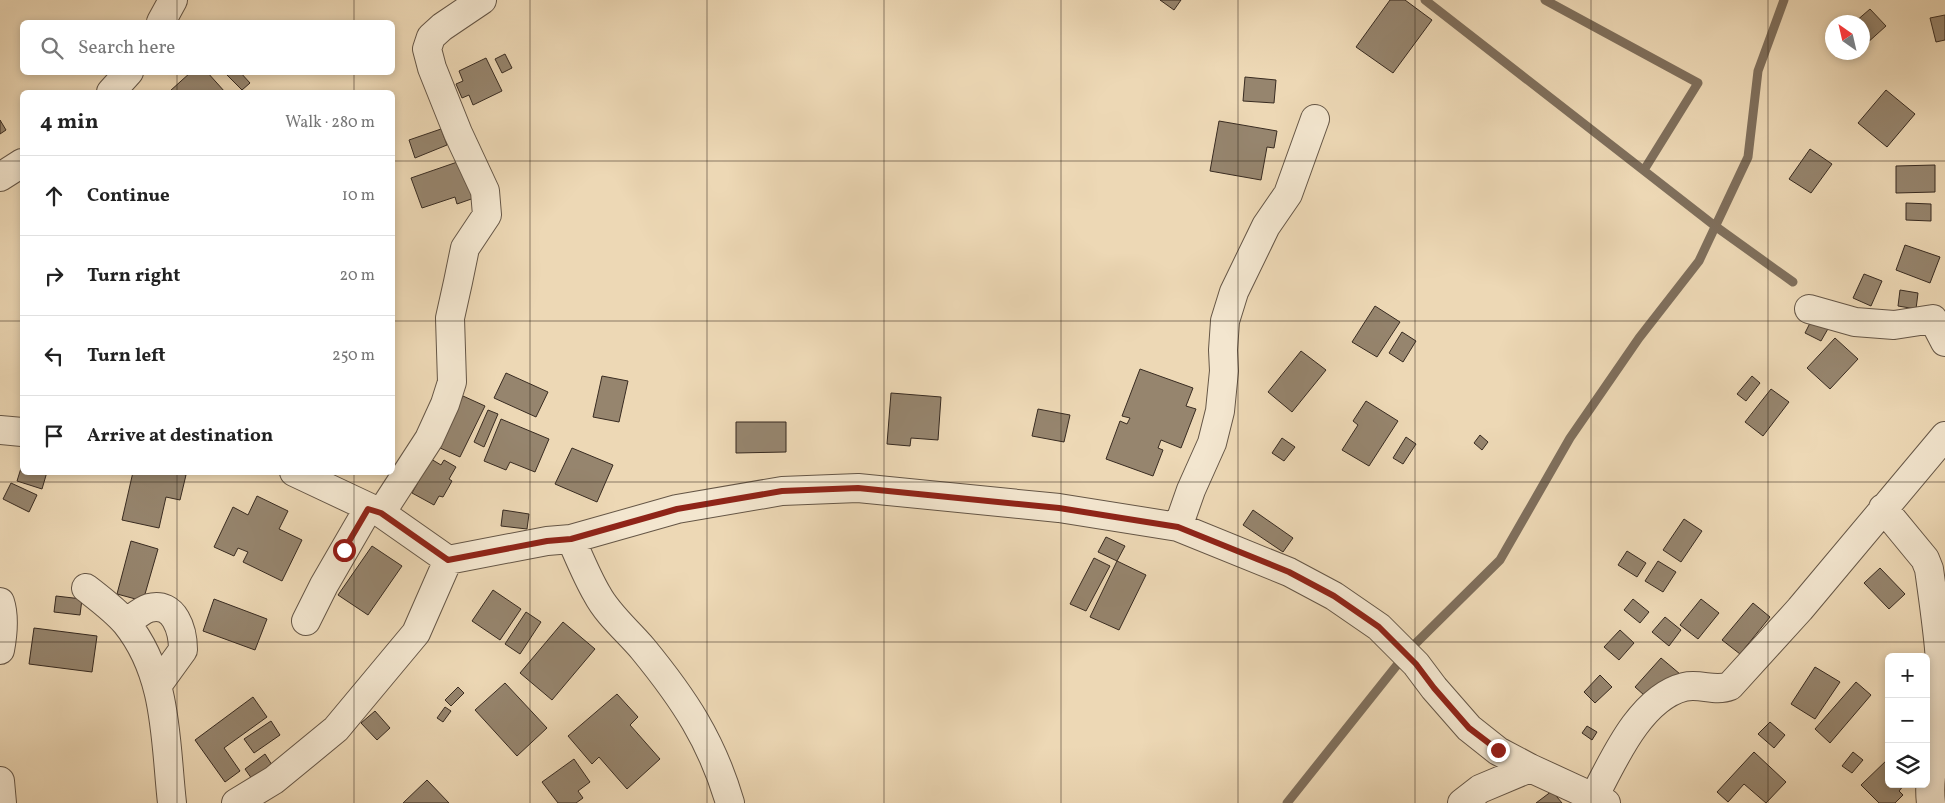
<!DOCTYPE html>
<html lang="en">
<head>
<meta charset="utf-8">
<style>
  :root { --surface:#fff; --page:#f6f6f6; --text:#222; --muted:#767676; --line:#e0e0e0 }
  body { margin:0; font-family:Vollkorn,serif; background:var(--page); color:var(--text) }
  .controls { position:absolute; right:15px; bottom:15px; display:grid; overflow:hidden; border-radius:8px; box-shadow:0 2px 8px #0003 }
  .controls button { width:45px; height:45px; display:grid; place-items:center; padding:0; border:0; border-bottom:1px solid var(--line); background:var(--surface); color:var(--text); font:25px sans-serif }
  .compass { position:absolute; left:1825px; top:15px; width:45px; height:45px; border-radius:50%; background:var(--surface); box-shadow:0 2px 8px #0003; rotate:326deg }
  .stop { position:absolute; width:15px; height:15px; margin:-11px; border:4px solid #8f2418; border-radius:50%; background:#fff }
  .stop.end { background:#8f2418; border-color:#fff; box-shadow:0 1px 5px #0008 }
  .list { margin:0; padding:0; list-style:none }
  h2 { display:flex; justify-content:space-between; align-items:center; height:65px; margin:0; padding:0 20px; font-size:21px }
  h2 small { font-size:16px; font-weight:400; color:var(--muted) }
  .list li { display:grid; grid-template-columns:32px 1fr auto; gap:15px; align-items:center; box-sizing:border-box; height:80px; padding:0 20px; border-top:1px solid var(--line) }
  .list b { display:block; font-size:19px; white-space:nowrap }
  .list em { font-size:16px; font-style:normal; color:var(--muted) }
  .icon { flex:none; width:28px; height:28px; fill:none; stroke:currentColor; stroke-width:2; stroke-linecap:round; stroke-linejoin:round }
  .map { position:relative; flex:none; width:1945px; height:803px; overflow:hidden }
  .search { position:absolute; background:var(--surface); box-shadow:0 2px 8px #0003; left:20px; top:20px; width:375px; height:55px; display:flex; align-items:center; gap:12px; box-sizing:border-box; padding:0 18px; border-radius:8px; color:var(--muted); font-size:19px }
  .panel { position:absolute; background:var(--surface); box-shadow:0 2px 8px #0003; left:20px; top:90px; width:375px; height:385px; border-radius:8px }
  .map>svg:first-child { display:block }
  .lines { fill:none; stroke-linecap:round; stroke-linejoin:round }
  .stream { stroke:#7f6f5c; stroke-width:9 }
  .building { fill:#96856e; stroke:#382b21 }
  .minor-casing { stroke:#655646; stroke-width:30 }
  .minor { stroke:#f3e6cf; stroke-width:28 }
  .route { stroke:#8f2418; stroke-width:6 }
  .grid { fill:none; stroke:#382b21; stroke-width:1; stroke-opacity:0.55 }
</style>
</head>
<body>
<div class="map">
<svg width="1945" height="803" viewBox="0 0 1945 803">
  <rect width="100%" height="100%" fill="#edd8b5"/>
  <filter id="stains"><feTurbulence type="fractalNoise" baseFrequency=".004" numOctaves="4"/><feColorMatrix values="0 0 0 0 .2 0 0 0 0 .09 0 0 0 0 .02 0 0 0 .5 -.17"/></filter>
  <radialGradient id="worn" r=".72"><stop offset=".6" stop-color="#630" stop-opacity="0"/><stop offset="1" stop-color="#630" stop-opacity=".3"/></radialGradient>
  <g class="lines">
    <!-- stream -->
    <path class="stream" d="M 1425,0 L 1715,226 L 1793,282
      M 1545,0 L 1698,83 L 1644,170
      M 1287,803 L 1409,650 L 1500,560 L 1570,438 L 1639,338 L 1699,261 L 1748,157 L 1758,71 L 1784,0"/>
  </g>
  <!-- building -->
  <path class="building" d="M 1160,0 L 1181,0 L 1174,10 Z
    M 1390,0 L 1405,0 L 1432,20 L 1393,73 L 1356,47 Z
    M 1870,9 L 1886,26 L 1866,44 L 1862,41 L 1862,22 L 1855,22 Z
    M 1945,15 L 1945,40 L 1936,42 L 1930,18 Z
    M 505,54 L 512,68 L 502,73 L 495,59 Z
    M 486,58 L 502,91 L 473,105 L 469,95 L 462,98 L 456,84 L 463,81 L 459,71 Z
    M 191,72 L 207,72 L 225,92 L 171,92 L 170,91 Z
    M 224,72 L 240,72 L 250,83 L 242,90 Z
    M 1245,77 L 1276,80 L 1274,103 L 1243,101 Z
    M 1886,90 L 1915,114 L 1887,147 L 1858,123 Z
    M 0,120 L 6,130 L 0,134 Z
    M 1219,121 L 1277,131 L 1274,148 L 1267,147 L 1261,180 L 1210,171 Z
    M 441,129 L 447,145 L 415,158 L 409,140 Z
    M 1810,149 L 1832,164 L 1811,193 L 1789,179 Z
    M 466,159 L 480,196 L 457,204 L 455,197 L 422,208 L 411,178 Z
    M 1935,165 L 1935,192 L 1896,193 L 1896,166 Z
    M 1906,203 L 1931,204 L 1931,221 L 1906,220 Z
    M 1905,245 L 1940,257 L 1930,283 L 1896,270 Z
    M 1864,274 L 1882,281 L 1871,306 L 1853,298 Z
    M 1900,290 L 1918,293 L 1916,309 L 1898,306 Z
    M 1375,306 L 1400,322 L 1377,357 L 1352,342 Z
    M 1812,319 L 1829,327 L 1821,341 L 1805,333 Z
    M 1402,332 L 1416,341 L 1403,362 L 1389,353 Z
    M 1835,338 L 1858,359 L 1830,389 L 1807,368 Z
    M 1301,351 L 1326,370 L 1292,412 L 1268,392 Z
    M 1140,369 L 1193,388 L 1186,406 L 1196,409 L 1181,448 L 1161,440 L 1158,448 L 1163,450 L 1153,476 L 1106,459 L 1120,421 L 1127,424 L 1130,418 L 1122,416 Z
    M 506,373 L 548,392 L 536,417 L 494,398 Z
    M 602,376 L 628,381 L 619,422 L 593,417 Z
    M 1752,376 L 1760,383 L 1746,401 L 1737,394 Z
    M 1771,389 L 1789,402 L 1763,436 L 1745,422 Z
    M 891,393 L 941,397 L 938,440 L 911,438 L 910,446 L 887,444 Z
    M 463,396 L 485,406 L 460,457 L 438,447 Z
    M 1366,401 L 1398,421 L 1369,466 L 1342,450 L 1358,425 L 1353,421 Z
    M 1038,409 L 1070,415 L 1064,442 L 1032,436 Z
    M 488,410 L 498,414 L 484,447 L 474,442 Z
    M 501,419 L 549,439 L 535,472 L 510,462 L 506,470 L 484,461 Z
    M 736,422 L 786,422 L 786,452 L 736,453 Z
    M 1480,435 L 1488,442 L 1482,450 L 1474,443 Z
    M 1406,437 L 1416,444 L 1403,464 L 1393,458 Z
    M 1282,438 L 1295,447 L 1284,461 L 1272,453 Z
    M 572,448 L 613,465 L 597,502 L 555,484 Z
    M 431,459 L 441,465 L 444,460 L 456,467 L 449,479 L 452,481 L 443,497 L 439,496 L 434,505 L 412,493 Z
    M 22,465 L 22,472 L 47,472 L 42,489 L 17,481 Z
    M 133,472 L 175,472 L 186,475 L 180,500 L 166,497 L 159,528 L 122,520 Z
    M 11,483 L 37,495 L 29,512 L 3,499 Z
    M 257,496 L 288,511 L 279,529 L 302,540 L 282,581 L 243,562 L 248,552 L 238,548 L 234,556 L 214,547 L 233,507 L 248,515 Z
    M 503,510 L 529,514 L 527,529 L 501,526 Z
    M 1253,510 L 1293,538 L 1283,552 L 1243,525 Z
    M 1684,519 L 1702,531 L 1681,562 L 1663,550 Z
    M 1106,537 L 1125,546 L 1117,561 L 1098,552 Z
    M 131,541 L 158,549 L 143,601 L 117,594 Z
    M 372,546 L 402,566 L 368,615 L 338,595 Z
    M 1627,551 L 1646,563 L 1637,577 L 1618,565 Z
    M 1094,558 L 1110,566 L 1086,611 L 1070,604 Z
    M 1117,561 L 1146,575 L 1119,630 L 1090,617 Z
    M 1658,561 L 1676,572 L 1663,592 L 1645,581 Z
    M 1880,568 L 1905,594 L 1889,609 L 1864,583 Z
    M 493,590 L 521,609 L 500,640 L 472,621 Z
    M 56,596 L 82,599 L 80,615 L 54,612 Z
    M 214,599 L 267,619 L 255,650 L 203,631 Z
    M 1633,599 L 1649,612 L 1640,623 L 1624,610 Z
    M 1701,599 L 1719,613 L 1698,639 L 1680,625 Z
    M 1753,603 L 1770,617 L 1740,654 L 1722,640 Z
    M 526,612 L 541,622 L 520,654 L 505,644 Z
    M 1665,617 L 1681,630 L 1669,646 L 1652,632 Z
    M 563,622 L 595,649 L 552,700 L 520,673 Z
    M 34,628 L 97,636 L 92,672 L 29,664 Z
    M 1620,630 L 1634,643 L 1619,660 L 1604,647 Z
    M 1661,658 L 1680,674 L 1654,704 L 1635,687 Z
    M 1815,667 L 1840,682 L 1815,719 L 1791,704 Z
    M 1600,675 L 1612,687 L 1595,703 L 1584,692 Z
    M 1856,682 L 1871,695 L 1830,743 L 1815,729 Z
    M 505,683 L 547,728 L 517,756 L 475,710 Z
    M 458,687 L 464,693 L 451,706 L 445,700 Z
    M 617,694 L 638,717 L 630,725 L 660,759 L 627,789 L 599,757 L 592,764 L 568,736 Z
    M 253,697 L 267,717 L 224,748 L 240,771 L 225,782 L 195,740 Z
    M 445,707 L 451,711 L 443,722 L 437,718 Z
    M 375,711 L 390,728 L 377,740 L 361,723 Z
    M 271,721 L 280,735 L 254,753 L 244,739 Z
    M 1770,722 L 1785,735 L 1774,748 L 1758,734 Z
    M 1587,726 L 1597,732 L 1592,740 L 1582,733 Z
    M 1754,752 L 1786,782 L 1766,803 L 1744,784 L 1728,802 L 1717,792 Z
    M 1853,752 L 1863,760 L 1852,773 L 1842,766 Z
    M 265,754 L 272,765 L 252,779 L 245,769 Z
    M 1889,758 L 1889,784 L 1905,784 L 1899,791 L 1903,795 L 1895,803 L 1879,803 L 1861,785 Z
    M 574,759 L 590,782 L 578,791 L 583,798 L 576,803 L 558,803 L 542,782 Z
    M 427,780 L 449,803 L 403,803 Z
    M 1552,791 L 1562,803 L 1536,803 Z"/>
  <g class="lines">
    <defs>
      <path id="minor" d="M 161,22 L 173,0
        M 111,92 L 129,72
        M 0,177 L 22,163
        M 1809,309 L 1855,322 L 1894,325 L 1933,319 L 1945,342
        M 0,430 L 22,432
        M 294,472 L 381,513 L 448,560 L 547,541 L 571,539 L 677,509 L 782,491 L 858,488 L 1059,508 L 1178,527 L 1289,572 L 1334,596 L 1379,627 L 1416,664 L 1434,688 L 1469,728 L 1498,751 L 1530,768 L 1606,803
        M 1883,508 L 1925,559 L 1929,569 C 1935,612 1944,672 1941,715 C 1939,744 1927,773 1931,803
        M 381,513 L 429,439 L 445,404 L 452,382 L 450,318 L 458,282 L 465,248 L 487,215 L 485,191 L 458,133 L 432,68 L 427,49 L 431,37 L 442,27 L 482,0
        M 1178,527 L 1191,490 L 1212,443 L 1220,411 L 1224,371 L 1223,350 L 1225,321 L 1234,292 L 1266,226 L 1288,194 L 1315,119
        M 571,539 C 579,557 587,577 597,594 C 608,615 628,631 643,649 C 684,699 712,741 730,803
        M 86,588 C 100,599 115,610 126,623 C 168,675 165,741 172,803
        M 0,602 C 5,617 3,634 0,650
        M 306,621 L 324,585 L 368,509
        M 126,623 C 133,618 142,610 149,608 C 175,601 183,631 183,650 L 157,686
        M 0,781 L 2,803
        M 1594,797 C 1613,761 1640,698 1684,687 C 1700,683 1715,692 1730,686 L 1800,609 L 1945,436
        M 236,803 L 274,780 L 336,729 L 416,633 L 448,560
        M 1462,803 L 1480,789 L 1530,768"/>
    </defs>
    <!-- minor casing -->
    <use href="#minor" class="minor-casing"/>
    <!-- minor -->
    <use href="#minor" class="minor"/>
  </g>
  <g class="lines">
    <!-- route -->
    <path class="route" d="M 344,550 L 368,509 L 381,513 L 448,560 L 547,541 L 571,539 L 677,509 L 782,491 L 858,488 L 1059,508 L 1178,527 L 1289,572 L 1334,596 L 1379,627 L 1416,664 L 1434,688 L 1469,728 L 1498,750"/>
  </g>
  <!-- grid -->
  <path class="grid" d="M 177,0 L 177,22M 354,0 L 354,22M 530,0 L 530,803M 707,0 L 707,803M 884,0 L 884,803M 1061,0 L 1061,803M 1238,0 L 1238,803M 1415,0 L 1415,803M 1591,0 L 1591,803M 1768,0 L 1768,803M 177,72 L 177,92M 354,72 L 354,92M 0,161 L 22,161M 392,161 L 1945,161M 0,321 L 22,321M 392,321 L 1945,321M 177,472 L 177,803M 354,472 L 354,803M 0,482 L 1945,482M 0,642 L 1945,642"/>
  <rect width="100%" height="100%" filter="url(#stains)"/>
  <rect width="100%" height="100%" fill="url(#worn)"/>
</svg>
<div class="controls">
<button>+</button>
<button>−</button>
<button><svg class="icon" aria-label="layers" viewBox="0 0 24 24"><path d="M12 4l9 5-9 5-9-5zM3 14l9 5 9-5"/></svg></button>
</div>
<svg class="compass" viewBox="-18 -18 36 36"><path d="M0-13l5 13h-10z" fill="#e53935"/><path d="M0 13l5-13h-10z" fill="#767676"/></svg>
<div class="stop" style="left:344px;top:550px"></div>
<div class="stop end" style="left:1498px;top:750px"></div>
<div class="search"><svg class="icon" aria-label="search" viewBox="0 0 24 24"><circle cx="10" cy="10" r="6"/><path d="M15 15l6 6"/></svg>Search here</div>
<section class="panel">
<h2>4 min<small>Walk · 280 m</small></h2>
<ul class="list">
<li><svg class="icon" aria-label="ahead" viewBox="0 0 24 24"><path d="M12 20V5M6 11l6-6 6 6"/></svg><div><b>Continue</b></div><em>10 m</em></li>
<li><svg class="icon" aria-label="right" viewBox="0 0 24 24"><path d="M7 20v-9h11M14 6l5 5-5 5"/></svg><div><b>Turn right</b></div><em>20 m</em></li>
<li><svg class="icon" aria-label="left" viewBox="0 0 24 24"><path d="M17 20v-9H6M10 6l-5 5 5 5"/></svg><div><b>Turn left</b></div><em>250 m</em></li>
<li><svg class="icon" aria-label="arrive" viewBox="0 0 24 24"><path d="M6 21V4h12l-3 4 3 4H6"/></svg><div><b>Arrive at destination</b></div></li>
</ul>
</section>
</div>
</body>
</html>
